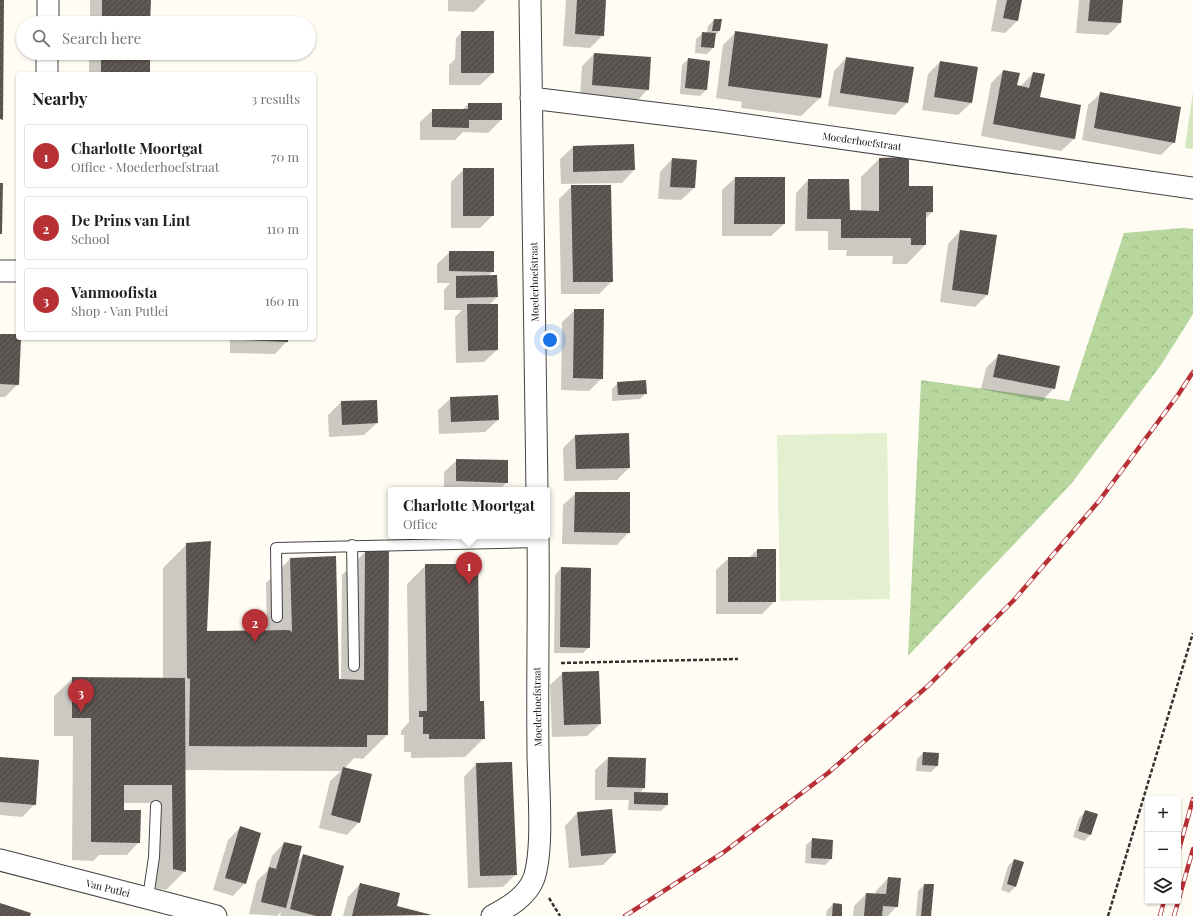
<!DOCTYPE html>
<html lang="en">
<head>
<meta charset="utf-8">
<style>
  :root { --surface:#fff; --page:#f6f6f6; --text:#202124; --muted:#757577; --line:#e0e0e0; --accent:#b73036 }
  body { margin:0; font-family:"Playfair Display",serif; background:var(--page); color:var(--text) }
  .controls { position:absolute; right:12px; bottom:12px; display:grid; overflow:hidden; border-radius:4px; box-shadow:0 1px 3px #0004 }
  .controls button { width:36px; height:36px; display:grid; place-items:center; padding:0; border:0; border-bottom:1px solid var(--line); background:var(--surface); color:var(--text); font:20px sans-serif }
  .you { position:absolute; left:550px; top:340px; width:14px; height:14px; margin:-10px; border:3px solid #fff; border-radius:50%; background:#1a73e8; box-shadow:0 0 0 6px #1a73e833 }
  .badge { display:grid; place-items:center; width:26px; height:26px; border-radius:50%; background:var(--accent); color:#fff; font-size:13px; font-weight:700 }
  .pin { position:absolute; translate:-50% -33px; filter:drop-shadow(0 1px 2px #0008) }
  .pin::after { content:''; position:absolute; top:21px; width:14px; height:12px; background:inherit; clip-path:polygon(0 0,100% 0,50% 100%) }
  .popup { position:absolute; left:388px; top:487px; width:162px; height:52px; box-sizing:border-box; display:grid; place-content:center; border-radius:4px; background:var(--surface); filter:drop-shadow(0 1px 3px #0005); font-size:13px; white-space:nowrap; color:var(--muted) }
  .popup b { font-size:15px; color:var(--text) }
  .popup::after { content:''; position:absolute; left:50%; top:100%; margin-left:-8px; border:8px solid transparent; border-top-color:var(--surface) }
  .list { margin:0; padding:0; list-style:none }
  h2 { display:flex; justify-content:space-between; align-items:center; height:52px; margin:0; padding:0 16px; font-size:17px }
  h2 small { font-size:13px; font-weight:400; color:var(--muted) }
  .list li { display:grid; grid-template-columns:26px 1fr auto; gap:12px; align-items:center; box-sizing:border-box; height:64px; margin:0 8px 8px; padding:0 8px; border:1px solid var(--line); border-radius:4px }
  .list b { display:block; font-size:15px; white-space:nowrap }
  .list p { margin:0; font-size:13px; white-space:nowrap; color:var(--muted) }
  .list em { font-size:13px; font-style:normal; color:var(--muted) }
  .icon { flex:none; width:22px; height:22px; fill:none; stroke:currentColor; stroke-width:2; stroke-linecap:round; stroke-linejoin:round }
  .map { position:relative; flex:none; width:1193px; height:916px; overflow:hidden }
  .search { position:absolute; background:var(--surface); box-shadow:0 1px 3px #0004; left:16px; top:16px; width:300px; height:44px; display:flex; align-items:center; gap:10px; box-sizing:border-box; padding:0 14px; border-radius:22px; color:var(--muted); font-size:15px }
  .panel { position:absolute; background:var(--surface); box-shadow:0 1px 3px #0004; left:16px; top:72px; width:300px; height:268px; border-radius:4px }
  .map>svg:first-child { display:block }
  .grass { fill:#d3e7be }
  .forest { fill:url(#forest-crowns) }
  .pitch { fill:#e4efcf }
  .shadow { fill:#0003 }
  .building { fill:url(#building-hatch) }
  .lines { fill:none; stroke-linecap:round; stroke-linejoin:round }
  .service-casing { stroke:#434343; stroke-width:12 }
  .minor-casing { stroke:#434343; stroke-width:23 }
  .path { stroke:#323232; stroke-width:2.5; stroke-dasharray:4 2; stroke-linecap:butt }
  .service { stroke:#fff; stroke-width:10 }
  .minor { stroke:#fff; stroke-width:21 }
  .rail-casing { stroke:#b73036; stroke-width:4.5 }
  .rail { stroke:#fff; stroke-width:3; stroke-dasharray:9; stroke-linecap:butt }
  .labels { text-anchor:middle; dominant-baseline:central; stroke-width:4; stroke-linejoin:round; paint-order:stroke }
  .street-label { font-size:10px; fill:#101010; stroke:#fff }
</style>
</head>
<body>
<div class="map">
<svg width="1193" height="916" viewBox="0 0 1193 916">
  <defs>
    <pattern id="forest-crowns" width="20" height="18" patternUnits="userSpaceOnUse"><rect width="20" height="18" fill="#b7d79e"/><path d="M2 6a3 3 0 1 1 6 0M12 15a3 3 0 1 1 6 0" fill="none" stroke="#9cb887"/></pattern>
    <pattern id="building-hatch" width="6" height="6" patternUnits="userSpaceOnUse"><rect width="6" height="6" fill="#58514d"/><path d="M-1 1l2-2M0 6l6-6M5 7l2-2" fill="none" stroke="#6b6562"/></pattern>
  </defs>
  <rect width="100%" height="100%" fill="#fefcf3"/>
  <!-- grass -->
  <path class="grass" d="M 1193,92 L 1193,149 L 1185,148 Z"/>
  <!-- forest -->
  <path class="forest" d="M 1183,228 L 1193,229 L 1193,314 L 1161,365 L 1071,484 L 908,656 L 921,380 L 1069,401 L 1124,233 Z"/>
  <!-- pitch -->
  <path class="pitch" d="M 887,433 L 890,599 L 780,601 L 777,435 Z"/>
  <!-- shadow -->
  <path class="shadow" d="M 90,0 L 150,0 L 149,23 L 90,23 Z
    M 448,0 L 486,0 L 474,12 L 448,11 Z
    M 566,0 L 605,0 L 603,35 L 590,48 L 563,46 Z
    M 997,0 L 1021,0 L 1017,21 L 1005,33 L 991,31 Z
    M 1079,0 L 1122,0 L 1120,23 L 1108,35 L 1076,33 Z
    M 714,20 L 719,31 L 715,36 L 713,48 L 707,54 L 695,53 L 696,39 L 703,33 L 707,33 L 708,26 Z
    M 462,32 L 493,73 L 480,85 L 449,85 L 449,65 L 455,59 L 456,38 Z
    M 735,33 L 820,98 L 801,116 L 741,108 L 742,102 L 716,98 L 723,45 Z
    M 89,53 L 149,53 L 149,74 L 89,74 Z
    M 594,54 L 648,89 L 636,102 L 580,97 L 582,66 Z
    M 846,58 L 913,68 L 907,103 L 895,115 L 828,106 L 834,71 Z
    M 688,59 L 709,61 L 706,90 L 700,96 L 680,94 L 682,65 Z
    M 940,62 L 977,67 L 971,103 L 958,115 L 922,110 L 928,74 Z
    M 1003,71 L 1016,86 L 1020,87 L 1033,73 L 1039,98 L 1080,106 L 1074,139 L 1061,151 L 981,136 L 991,83 Z
    M 1101,93 L 1174,142 L 1161,155 L 1082,140 L 1088,105 Z
    M 468,104 L 501,104 L 501,120 L 488,133 L 463,132 L 455,140 L 420,140 L 420,122 L 433,110 L 462,110 Z
    M 633,145 L 634,170 L 622,183 L 561,184 L 560,159 L 573,147 Z
    M 672,159 L 694,188 L 681,200 L 658,199 L 660,172 Z
    M 879,159 L 932,212 L 925,219 L 925,245 L 907,264 L 892,264 L 893,256 L 846,256 L 847,250 L 828,250 L 828,231 L 795,231 L 796,193 L 808,180 L 849,211 L 861,211 L 861,177 Z
    M 464,169 L 493,215 L 480,228 L 451,228 L 451,182 Z
    M 735,178 L 784,178 L 784,224 L 771,236 L 722,236 L 722,190 Z
    M 572,186 L 612,281 L 599,294 L 561,294 L 559,199 Z
    M 960,231 L 987,295 L 975,307 L 940,302 L 948,244 Z
    M 450,252 L 493,271 L 487,277 L 496,276 L 497,297 L 489,305 L 497,350 L 484,362 L 456,363 L 455,317 L 462,310 L 444,310 L 444,290 L 450,283 L 437,283 L 437,264 Z
    M 575,310 L 602,378 L 589,391 L 561,390 L 562,322 Z
    M 0,335 L 18,335 L 20,338 L 18,384 L 5,397 L 0,397 Z
    M 230,338 L 287,338 L 287,341 L 275,354 L 230,353 Z
    M 998,356 L 1054,388 L 1042,401 L 981,389 L 986,368 Z
    M 618,383 L 646,393 L 640,399 L 612,401 L 612,389 Z
    M 451,398 L 498,420 L 485,432 L 439,434 L 438,410 Z
    M 376,401 L 377,423 L 364,435 L 329,437 L 328,415 L 341,402 Z
    M 575,436 L 629,468 L 617,480 L 564,481 L 563,448 Z
    M 457,460 L 507,482 L 499,490 L 444,490 L 444,472 Z
    M 576,493 L 629,532 L 617,545 L 562,544 L 563,505 Z
    M 187,544 L 206,632 L 267,631 L 266,583 L 290,559 L 338,680 L 341,680 L 342,575 L 366,551 L 387,735 L 363,759 L 354,758 L 344,769 L 359,822 L 347,835 L 319,828 L 330,781 L 341,771 L 185,770 L 185,871 L 166,890 L 155,888 L 154,803 L 123,803 L 123,811 L 139,842 L 127,855 L 99,855 L 93,861 L 72,860 L 73,736 L 54,736 L 54,696 L 73,678 L 163,678 L 163,568 Z
    M 757,550 L 775,601 L 762,614 L 716,614 L 716,570 L 729,558 L 749,558 Z
    M 426,565 L 479,702 L 484,738 L 465,757 L 411,758 L 411,752 L 404,752 L 404,735 L 401,735 L 401,731 L 409,722 L 407,584 Z
    M 561,568 L 589,647 L 583,653 L 554,653 L 555,575 Z
    M 563,673 L 600,724 L 587,736 L 552,737 L 550,685 Z
    M 923,753 L 937,766 L 931,772 L 916,771 L 917,759 Z
    M 0,758 L 35,804 L 22,817 L 0,815 Z
    M 608,758 L 645,759 L 644,788 L 640,793 L 667,805 L 661,811 L 628,810 L 629,800 L 595,800 L 595,770 Z
    M 476,764 L 516,874 L 503,887 L 468,888 L 464,777 Z
    M 1085,812 L 1090,835 L 1084,841 L 1073,837 L 1079,818 Z
    M 577,813 L 615,853 L 603,865 L 569,868 L 565,826 Z
    M 240,828 L 245,883 L 233,896 L 213,890 L 228,840 Z
    M 813,839 L 831,859 L 825,865 L 805,863 L 806,845 Z
    M 284,843 L 296,863 L 304,855 L 330,916 L 280,916 L 281,912 L 277,916 L 249,914 L 257,881 L 268,870 L 272,856 Z
    M 1014,860 L 1015,887 L 1009,893 L 1001,890 L 1008,866 Z
    M 888,878 L 897,906 L 888,916 L 853,916 L 854,906 L 866,894 L 875,895 L 876,891 Z
    M 360,884 L 396,907 L 430,915 L 343,916 L 348,897 Z
    M 924,885 L 930,916 L 916,916 L 918,891 Z
    M 833,904 L 841,905 L 841,916 L 826,916 L 827,910 Z"/>
  <!-- building -->
  <path class="building" d="M 0,0 L 4,0 L 3,120 L 0,119 Z
    M 102,0 L 151,0 L 150,23 L 102,23 Z
    M 577,0 L 606,0 L 604,36 L 575,34 Z
    M 1007,0 L 1022,0 L 1018,21 L 1003,18 Z
    M 1090,0 L 1123,0 L 1121,23 L 1088,21 Z
    M 714,19 L 722,19 L 720,31 L 712,31 Z
    M 461,31 L 494,31 L 494,73 L 461,73 Z
    M 735,31 L 828,44 L 821,98 L 728,86 Z
    M 702,32 L 716,33 L 714,48 L 701,47 Z
    M 101,53 L 150,53 L 150,74 L 101,74 Z
    M 594,53 L 651,57 L 649,90 L 592,85 Z
    M 846,57 L 914,67 L 908,103 L 840,93 Z
    M 688,58 L 710,61 L 707,90 L 685,88 Z
    M 940,61 L 978,67 L 972,103 L 934,97 Z
    M 1003,70 L 1020,73 L 1017,85 L 1029,88 L 1033,72 L 1045,74 L 1040,97 L 1081,105 L 1075,139 L 993,124 Z
    M 1100,92 L 1181,107 L 1175,143 L 1094,128 Z
    M 468,103 L 502,103 L 502,120 L 469,120 L 469,128 L 432,127 L 432,109 L 468,109 Z
    M 634,144 L 635,170 L 573,172 L 573,146 Z
    M 909,157 L 909,186 L 933,186 L 933,212 L 926,212 L 926,245 L 911,245 L 911,238 L 841,238 L 841,219 L 807,219 L 808,179 L 849,179 L 850,210 L 879,211 L 879,158 Z
    M 672,158 L 697,160 L 695,188 L 670,187 Z
    M 463,168 L 494,168 L 494,216 L 463,216 Z
    M 735,177 L 785,177 L 785,224 L 734,224 Z
    M 0,183 L 3,183 L 2,234 L 0,234 Z
    M 571,185 L 611,185 L 613,282 L 573,282 Z
    M 960,230 L 997,235 L 988,295 L 952,290 Z
    M 449,251 L 494,251 L 494,272 L 449,271 Z
    M 497,275 L 498,297 L 456,298 L 456,276 Z
    M 467,304 L 498,304 L 498,350 L 468,351 Z
    M 574,309 L 604,309 L 603,379 L 573,378 Z
    M 0,334 L 18,334 L 18,338 L 21,338 L 19,385 L 0,384 Z
    M 242,338 L 288,338 L 288,342 L 242,340 Z
    M 998,354 L 1060,366 L 1055,389 L 993,377 Z
    M 646,380 L 647,394 L 618,395 L 617,382 Z
    M 498,395 L 499,420 L 451,422 L 450,397 Z
    M 377,400 L 378,423 L 342,425 L 341,401 Z
    M 629,433 L 630,468 L 576,469 L 575,435 Z
    M 456,459 L 508,460 L 508,483 L 456,481 Z
    M 575,492 L 630,492 L 630,533 L 574,532 Z
    M 211,541 L 207,631 L 289,630 L 292,632 L 290,558 L 336,556 L 339,679 L 364,680 L 365,550 L 389,550 L 388,735 L 367,735 L 367,747 L 189,746 L 190,679 L 187,678 L 186,543 Z
    M 757,549 L 776,549 L 776,602 L 728,602 L 728,557 L 757,557 Z
    M 425,564 L 478,564 L 480,701 L 484,701 L 485,739 L 429,739 L 429,734 L 423,734 L 423,717 L 419,717 L 419,711 L 427,711 Z
    M 561,567 L 591,568 L 590,648 L 560,647 Z
    M 599,671 L 601,724 L 564,725 L 562,672 Z
    M 72,677 L 185,678 L 186,872 L 173,869 L 172,785 L 124,785 L 124,810 L 141,810 L 140,843 L 91,842 L 91,718 L 72,718 Z
    M 923,752 L 939,753 L 938,766 L 922,765 Z
    M 0,757 L 39,760 L 36,805 L 0,802 Z
    M 608,757 L 646,758 L 645,788 L 607,787 Z
    M 512,762 L 517,875 L 480,876 L 476,763 Z
    M 343,767 L 372,774 L 360,823 L 331,815 Z
    M 634,792 L 668,793 L 668,805 L 634,804 Z
    M 612,809 L 616,853 L 581,856 L 577,812 Z
    M 1085,810 L 1098,814 L 1091,835 L 1078,831 Z
    M 240,826 L 261,833 L 246,884 L 225,878 Z
    M 812,838 L 833,840 L 832,859 L 811,858 Z
    M 284,842 L 302,846 L 286,908 L 261,902 L 269,867 L 276,869 Z
    M 303,854 L 344,866 L 331,916 L 316,916 L 290,909 Z
    M 1014,859 L 1024,862 L 1016,887 L 1007,884 Z
    M 888,877 L 901,878 L 898,907 L 883,906 L 882,916 L 864,916 L 866,893 L 886,894 Z
    M 360,883 L 400,893 L 397,906 L 432,915 L 352,916 Z
    M 924,884 L 934,884 L 931,916 L 921,916 Z
    M 0,903 L 31,913 L 30,916 L 0,916 Z
    M 833,903 L 842,904 L 842,916 L 832,916 Z"/>
  <g class="lines">
    <defs>
      <path id="service" d="M 352,545 L 354,666
        M 277,617 L 276,548 L 538,542
        M 148,898 L 154,857 L 156,806"/>
      <path id="minor" d="M 530,0 L 537,490
        M 48,23 L 48,0
        M 47,74 L 47,53
        M 531,98 L 719,121 L 1193,188
        M 0,271 L 18,271
        M 0,860 L 216,916
        M 492,916 C 508,907 527,897 534,878 C 544,848 538,785 538,751 C 537,680 539,608 538,536"/>
    </defs>
    <!-- service casing -->
    <use href="#service" class="service-casing"/>
    <!-- minor casing -->
    <use href="#minor" class="minor-casing"/>
    <!-- path -->
    <path class="path" d="M 561,663 L 738,659
      M 549,898 L 560,916
      M 1108,916 L 1193,633"/>
    <!-- service -->
    <use href="#service" class="service"/>
    <!-- minor -->
    <use href="#minor" class="minor"/>
    <defs>
      <path id="rail" d="M 1178,853 L 1193,799
        M 625,916 L 724,852 L 828,773 L 929,685 L 1014,600 L 1099,501 L 1178,395 L 1193,372
        M 1160,916 L 1164,901
        M 1174,916 L 1193,849"/>
    </defs>
    <!-- rail casing -->
    <use href="#rail" class="rail-casing"/>
    <!-- rail -->
    <use href="#rail" class="rail"/>
  </g>
  <g class="labels">
    <!-- street labels -->
    <g class="street-label">
      <text transform="translate(862 141) rotate(8)">Moederhoefstraat</text>
      <text transform="translate(534 282) rotate(-91)">Moederhoefstraat</text>
      <text transform="translate(537 707) rotate(-91)">Moederhoefstraat</text>
      <text transform="translate(108 888) rotate(14)">Van Putlei</text>
    </g>
  </g>
</svg>
<div class="controls">
<button>+</button>
<button>−</button>
<button><svg class="icon" aria-label="layers" viewBox="0 0 24 24"><path d="M12 4l9 5-9 5-9-5zM3 14l9 5 9-5"/></svg></button>
</div>
<div class="you"></div>
<div class="pin badge" style="left:469px;top:585px">1</div>
<div class="popup"><b>Charlotte Moortgat</b>Office</div>
<div class="pin badge" style="left:255px;top:642px">2</div>
<div class="pin badge" style="left:81px;top:712px">3</div>
<div class="search"><svg class="icon" aria-label="search" viewBox="0 0 24 24"><circle cx="10" cy="10" r="6"/><path d="M15 15l6 6"/></svg>Search here</div>
<section class="panel">
<h2>Nearby<small>3 results</small></h2>
<ul class="list">
<li><span class="badge">1</span><div><b>Charlotte Moortgat</b><p>Office · Moederhoefstraat</p></div><em>70 m</em></li>
<li><span class="badge">2</span><div><b>De Prins van Lint</b><p>School</p></div><em>110 m</em></li>
<li><span class="badge">3</span><div><b>Vanmoofista</b><p>Shop · Van Putlei</p></div><em>160 m</em></li>
</ul>
</section>
</div>
</body>
</html>
